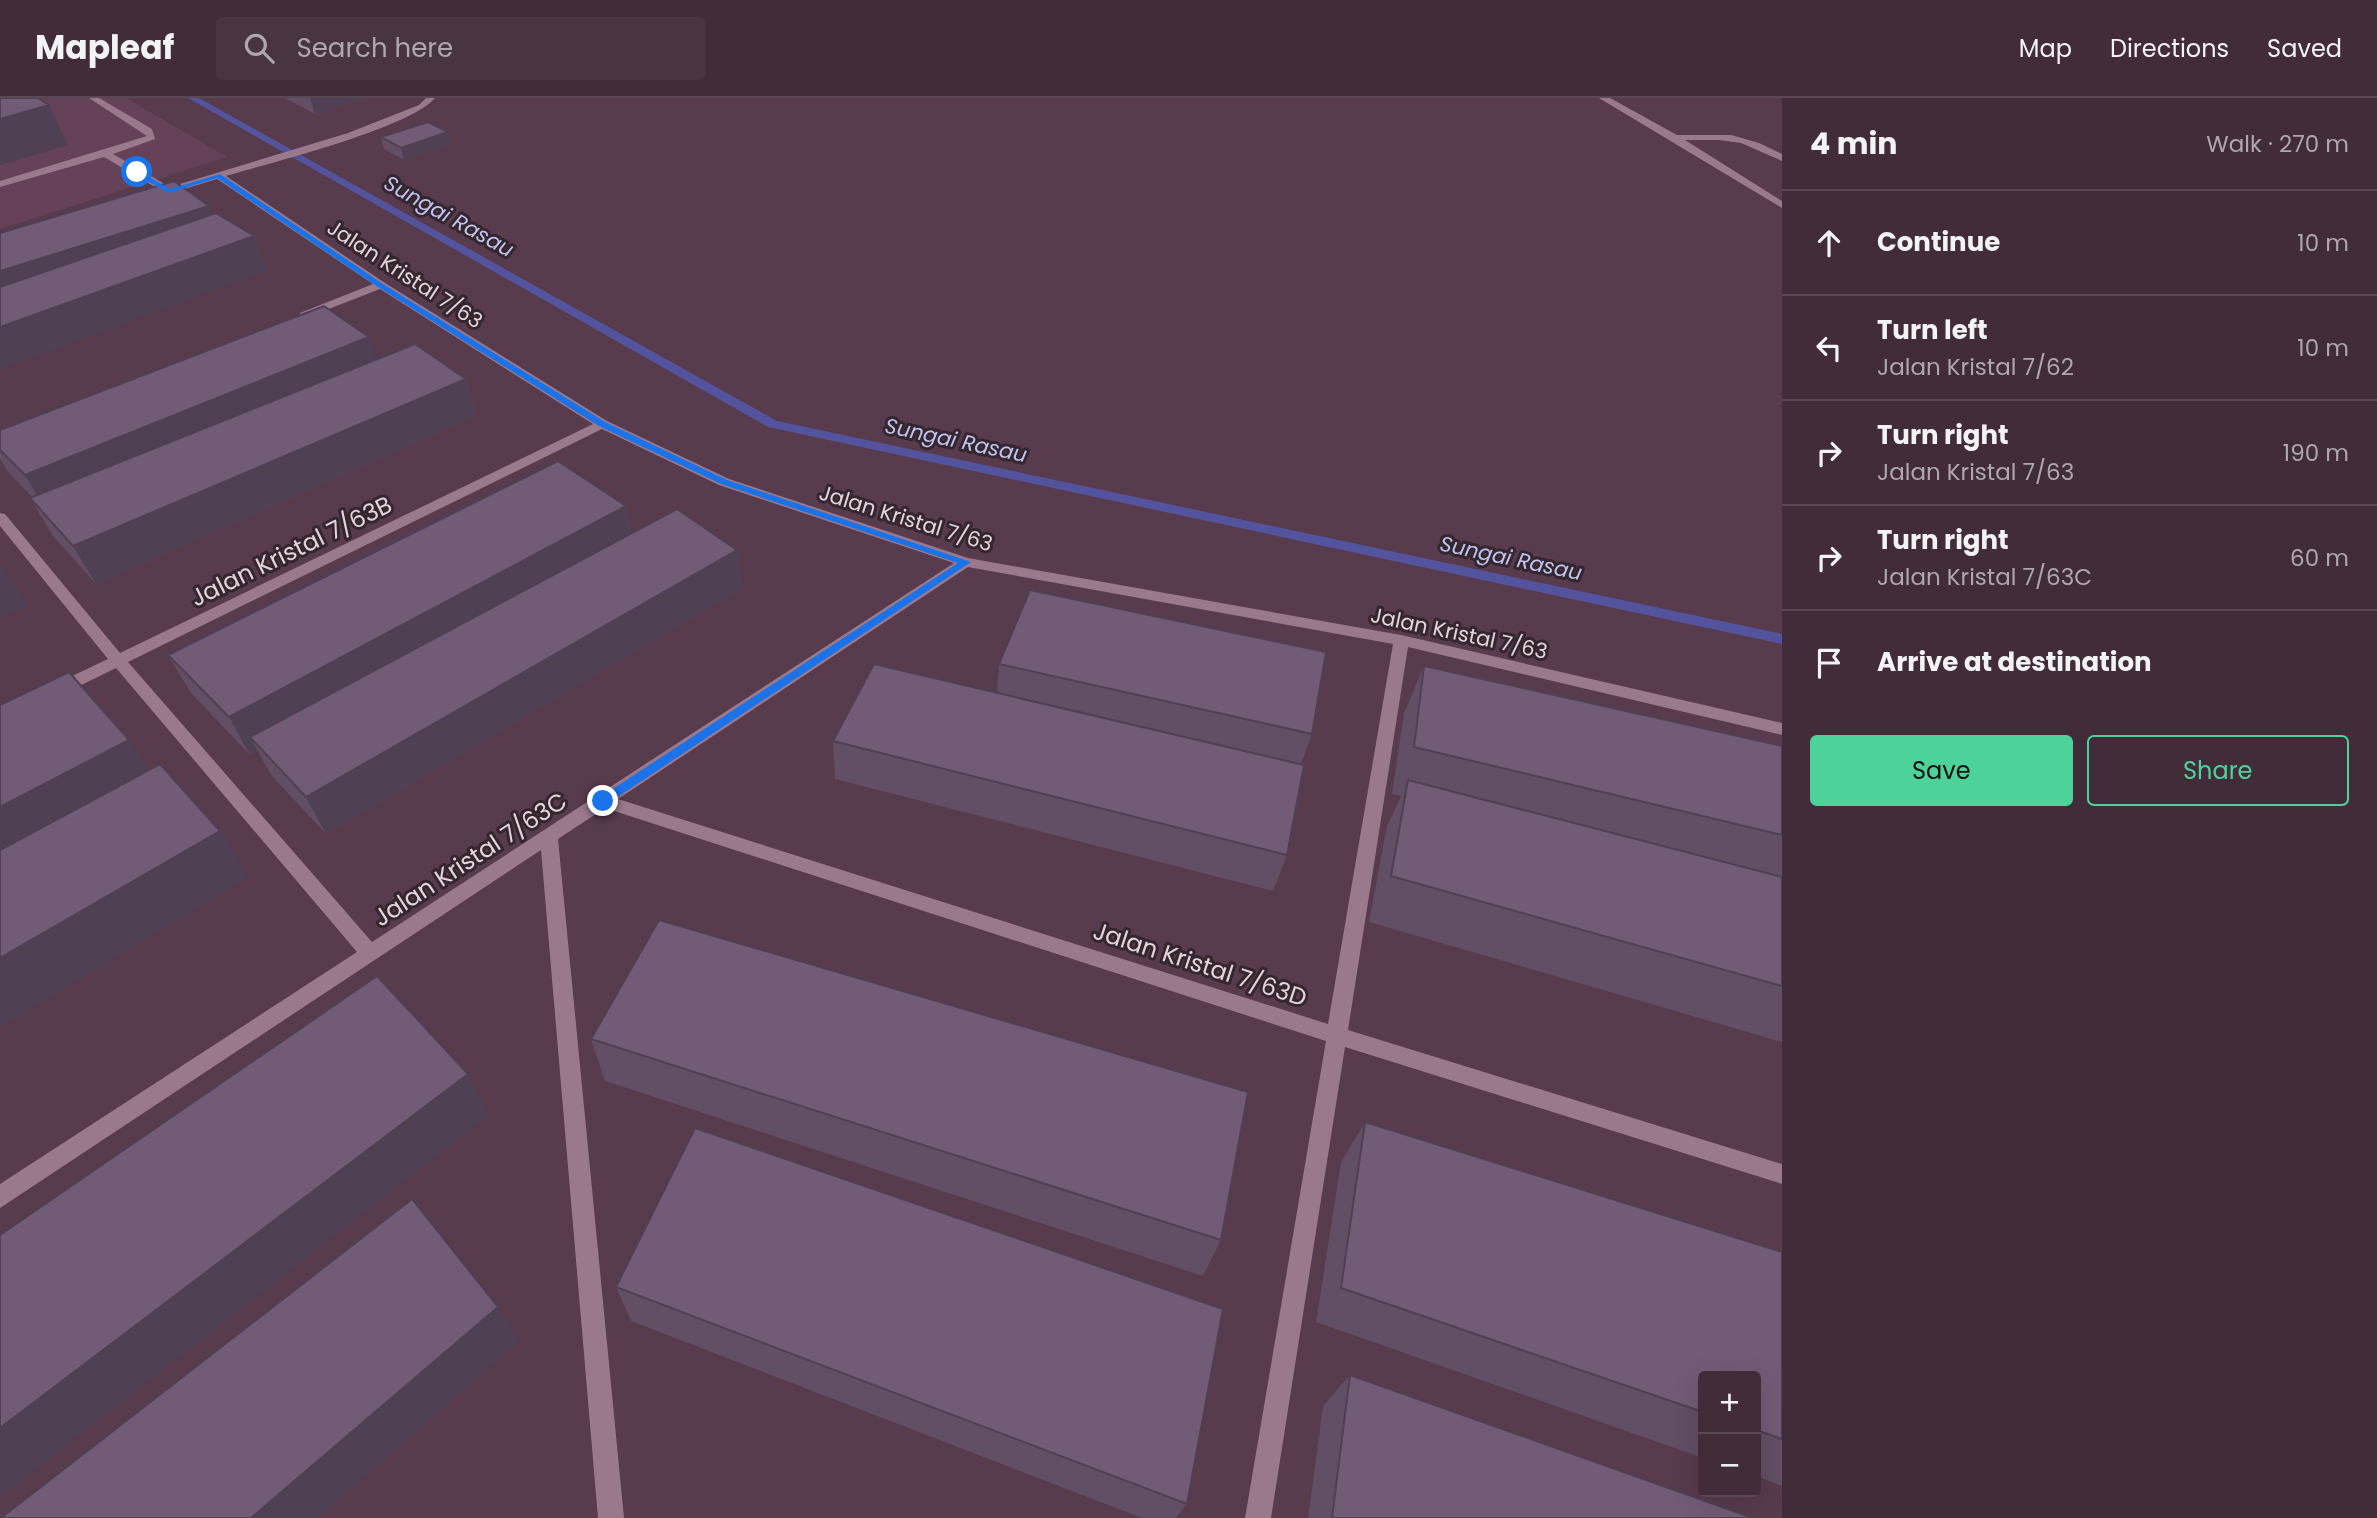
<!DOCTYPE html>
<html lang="en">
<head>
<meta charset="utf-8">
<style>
  :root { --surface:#422c3a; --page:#493442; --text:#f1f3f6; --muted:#aea7af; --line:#5a4854; --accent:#4dd39a }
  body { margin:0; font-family:Poppins,sans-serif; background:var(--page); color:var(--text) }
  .controls { position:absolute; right:21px; bottom:21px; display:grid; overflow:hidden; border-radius:7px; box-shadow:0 7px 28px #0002 }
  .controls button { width:63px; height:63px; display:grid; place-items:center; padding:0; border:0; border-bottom:2px solid var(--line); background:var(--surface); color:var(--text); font:35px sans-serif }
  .stop { position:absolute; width:21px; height:21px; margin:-16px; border:5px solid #1a73e8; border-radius:50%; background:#fff }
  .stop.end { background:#1a73e8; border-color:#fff; box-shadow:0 2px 7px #0008 }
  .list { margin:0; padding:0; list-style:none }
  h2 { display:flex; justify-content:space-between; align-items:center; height:91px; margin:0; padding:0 28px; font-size:30px }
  h2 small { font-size:23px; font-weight:400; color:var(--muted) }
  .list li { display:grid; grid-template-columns:46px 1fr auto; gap:21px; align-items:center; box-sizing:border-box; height:105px; padding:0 28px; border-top:2px solid var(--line) }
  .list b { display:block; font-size:26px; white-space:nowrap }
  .list p { margin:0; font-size:23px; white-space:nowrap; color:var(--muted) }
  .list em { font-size:23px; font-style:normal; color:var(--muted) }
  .actions { display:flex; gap:14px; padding:21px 28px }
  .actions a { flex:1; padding:16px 0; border:2px solid var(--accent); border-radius:7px; text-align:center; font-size:24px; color:var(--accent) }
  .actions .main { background:var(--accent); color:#111 }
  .icon { flex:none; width:38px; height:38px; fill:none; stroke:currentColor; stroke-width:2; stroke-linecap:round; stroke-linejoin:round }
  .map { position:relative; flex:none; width:1782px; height:1420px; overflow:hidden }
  header { display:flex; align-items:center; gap:42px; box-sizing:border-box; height:98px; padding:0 35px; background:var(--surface); border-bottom:2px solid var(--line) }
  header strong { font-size:33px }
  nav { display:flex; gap:38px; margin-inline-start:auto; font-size:24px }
  .search { width:490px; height:63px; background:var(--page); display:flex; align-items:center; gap:18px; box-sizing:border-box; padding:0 24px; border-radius:7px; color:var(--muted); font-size:26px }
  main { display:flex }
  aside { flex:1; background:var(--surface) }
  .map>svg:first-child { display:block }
  .built { fill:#664259 }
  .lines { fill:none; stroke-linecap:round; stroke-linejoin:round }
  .stream { fill:#54549e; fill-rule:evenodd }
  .minor { fill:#9a798d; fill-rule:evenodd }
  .wall { fill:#624e65 }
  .shaded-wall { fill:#504053 }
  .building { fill:#725b76; stroke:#504053; stroke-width:2 }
  .route { fill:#1a73e8 }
  .labels { text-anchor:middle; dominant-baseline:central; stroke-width:6; stroke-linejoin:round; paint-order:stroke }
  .far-water-label { font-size:21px; font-style:italic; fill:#c0c3ed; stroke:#35272f }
  .far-street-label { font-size:21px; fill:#e4d2dd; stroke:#35272f }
  .street-label { font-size:24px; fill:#e4d2dd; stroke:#35272f }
</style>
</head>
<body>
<header>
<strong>Mapleaf</strong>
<div class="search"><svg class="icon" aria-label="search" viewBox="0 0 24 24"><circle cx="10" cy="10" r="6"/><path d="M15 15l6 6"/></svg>Search here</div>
<nav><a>Map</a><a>Directions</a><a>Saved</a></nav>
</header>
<main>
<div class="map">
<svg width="1782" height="1420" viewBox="0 0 1782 1420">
  <rect width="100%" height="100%" fill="#583b4d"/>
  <!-- built -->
  <path class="built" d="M 0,0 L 126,0 L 227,59 L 0,131 Z"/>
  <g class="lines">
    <!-- stream -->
    <path class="stream" d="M 188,0 L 199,0 L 777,323 L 1782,536 L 1782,546 L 768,329 Z"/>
    <!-- minor -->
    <path class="minor" d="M 89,0 L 99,0 L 152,31 L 155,41 L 113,56 L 170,89 L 348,35 L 419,7 L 426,0 L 435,0 C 410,30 270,65 226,78 L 385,185 L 607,323 L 729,381 L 968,460 L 1401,537 L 1782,625 L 1782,637 L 1408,549 L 1348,932 L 1782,1066 L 1782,1086 L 1345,949 L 1271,1420 L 1245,1420 L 1326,943 L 605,710 L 558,741 L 624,1420 L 598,1420 L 541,752 L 0,1110 L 0,1086 L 357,854 L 116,570 L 63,596 L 51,596 L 49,592 L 51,588 L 108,561 L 0,428 L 0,415 L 5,416 L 120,555 L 593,326 L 380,191 L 308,219 L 300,219 L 300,215 L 373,186 L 217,81 L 161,98 L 156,95 L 160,92 L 104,59 L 0,89 L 0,83 L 147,38 ZM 602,331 L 719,387 L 954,465 L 372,844 L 128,564 ZM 968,469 L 1393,546 L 1328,926 L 618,701 Z
      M 1599,0 L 1610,0 L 1677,37 L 1731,37 L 1759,45 L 1782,56 L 1782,63 L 1741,45 L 1719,42 L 1685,42 L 1782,103 L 1782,110 Z"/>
  </g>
  <!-- wall -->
  <path class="wall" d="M 285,0 L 368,0 L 315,16 Z
    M 381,39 L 451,46 L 404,62 L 384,51 Z
    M 376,262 L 466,281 L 476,318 L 96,486 L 53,438 L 30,400 L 32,399 L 9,375 L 0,361 L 0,332 Z
    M 626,408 L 631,435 L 737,452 L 742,490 L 326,736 L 271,677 L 258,653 L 250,657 L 191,595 L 168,557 Z
    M 999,566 L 1312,636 L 1301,666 L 1287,757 L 1273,793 L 835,681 L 833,643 L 997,595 Z
    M 1424,568 L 1782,648 L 1782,944 L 1369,824 L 1387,728 L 1401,698 L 1392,696 L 1404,615 Z
    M 591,941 L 1221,1142 L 1203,1178 L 605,983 Z
    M 1365,1024 L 1782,1154 L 1782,1388 L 1756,1378 L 1756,1278 L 1703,1278 L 1703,1360 L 1316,1224 L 1341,1064 Z
    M 616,1189 L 1187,1406 L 1176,1420 L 1142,1420 L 631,1223 Z
    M 1350,1277 L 1753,1420 L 1308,1420 L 1323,1308 Z"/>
  <!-- shaded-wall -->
  <path class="shaded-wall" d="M 310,0 L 368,0 L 315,16 Z
    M 49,7 L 68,47 L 0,67 L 0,21 Z
    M 448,34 L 451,46 L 404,62 L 401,50 Z
    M 209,108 L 223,142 L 0,215 L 0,173 Z
    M 254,138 L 267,173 L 0,272 L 0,229 Z
    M 369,239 L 381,276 L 48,415 L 25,377 Z
    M 466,281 L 476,318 L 96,486 L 73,448 Z
    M 626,408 L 633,445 L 250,639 L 258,653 L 250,657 L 229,619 Z
    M 737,452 L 742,490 L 326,736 L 306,699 Z
    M 0,466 L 28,508 L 0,520 Z
    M 129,642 L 160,689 L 0,776 L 0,709 Z
    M 220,733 L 249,779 L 0,929 L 0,860 Z
    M 468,976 L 489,1017 L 0,1399 L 0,1330 Z
    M 498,1209 L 520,1242 L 318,1420 L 251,1420 Z"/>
  <!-- building -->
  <path class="building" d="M 0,0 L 38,0 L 49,7 L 0,21 Z
    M 428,24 L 448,34 L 401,50 L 381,39 Z
    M 174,83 L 209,108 L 0,173 L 0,135 Z
    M 216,115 L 254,138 L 0,229 L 0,189 Z
    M 324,208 L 369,239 L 25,377 L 0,352 L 0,332 Z
    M 415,246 L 466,281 L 73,448 L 30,400 Z
    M 558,363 L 626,408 L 229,619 L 168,557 Z
    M 677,411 L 737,452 L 306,699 L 250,639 Z
    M 1030,492 L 1326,554 L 1312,636 L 999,566 Z
    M 874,566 L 1304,667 L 1287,757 L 833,643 Z
    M 1424,568 L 1782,648 L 1782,737 L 1414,649 Z
    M 69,574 L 129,642 L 0,709 L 0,607 Z
    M 160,666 L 220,733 L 0,860 L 0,752 Z
    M 1408,682 L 1782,779 L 1782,888 L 1391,778 Z
    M 659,822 L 1248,994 L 1221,1142 L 591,941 Z
    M 377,878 L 468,976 L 0,1330 L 0,1137 Z
    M 1365,1024 L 1782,1154 L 1782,1341 L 1756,1332 L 1756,1278 L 1703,1278 L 1703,1314 L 1341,1190 Z
    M 695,1030 L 1223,1211 L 1187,1406 L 616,1189 Z
    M 412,1101 L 498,1209 L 251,1420 L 1,1420 Z
    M 1350,1277 L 1753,1420 L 1332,1420 Z"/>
  <!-- route -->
  <path class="route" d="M 137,72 L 170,91 L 220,76 L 383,186 L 605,324 L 727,382 L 971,464 L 607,706 L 599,706 L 599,700 L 958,465 L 721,386 L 599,328 L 378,189 L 217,80 L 169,95 L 134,76 Z"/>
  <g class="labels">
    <!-- far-water labels -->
    <g class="far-water-label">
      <text transform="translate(449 118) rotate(29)">Sungai Rasau</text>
      <text transform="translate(956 342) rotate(12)">Sungai Rasau</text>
      <text transform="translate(1511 460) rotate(12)">Sungai Rasau</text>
    </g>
    <!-- far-street labels -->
    <g class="far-street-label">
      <text transform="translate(405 176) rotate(33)">Jalan Kristal 7/63</text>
      <text transform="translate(906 420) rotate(17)">Jalan Kristal 7/63</text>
      <text transform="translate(1459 535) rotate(12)">Jalan Kristal 7/63</text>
    </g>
    <!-- street labels -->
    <g class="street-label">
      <text transform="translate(291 453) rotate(-26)">Jalan Kristal 7/63B</text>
      <text transform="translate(470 761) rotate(-33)">Jalan Kristal 7/63C</text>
      <text transform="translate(1200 866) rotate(18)">Jalan Kristal 7/63D</text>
    </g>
  </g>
</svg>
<div class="controls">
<button>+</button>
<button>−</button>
</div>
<div class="stop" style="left:137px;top:74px"></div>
<div class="stop end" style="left:603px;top:703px"></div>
</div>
<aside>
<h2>4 min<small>Walk · 270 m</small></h2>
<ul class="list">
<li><svg class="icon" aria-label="ahead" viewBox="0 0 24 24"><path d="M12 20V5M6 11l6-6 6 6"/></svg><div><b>Continue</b></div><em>10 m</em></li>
<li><svg class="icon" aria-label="left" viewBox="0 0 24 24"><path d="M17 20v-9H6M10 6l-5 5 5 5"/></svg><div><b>Turn left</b><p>Jalan Kristal 7/62</p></div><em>10 m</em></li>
<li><svg class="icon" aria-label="right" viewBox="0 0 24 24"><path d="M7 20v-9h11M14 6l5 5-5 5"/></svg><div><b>Turn right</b><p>Jalan Kristal 7/63</p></div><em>190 m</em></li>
<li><svg class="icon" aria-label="right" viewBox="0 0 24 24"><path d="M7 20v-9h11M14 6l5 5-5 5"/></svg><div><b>Turn right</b><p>Jalan Kristal 7/63C</p></div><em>60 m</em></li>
<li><svg class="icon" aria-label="arrive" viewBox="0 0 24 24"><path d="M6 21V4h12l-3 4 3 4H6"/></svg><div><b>Arrive at destination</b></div></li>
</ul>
<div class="actions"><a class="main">Save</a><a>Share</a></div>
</aside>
</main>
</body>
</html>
